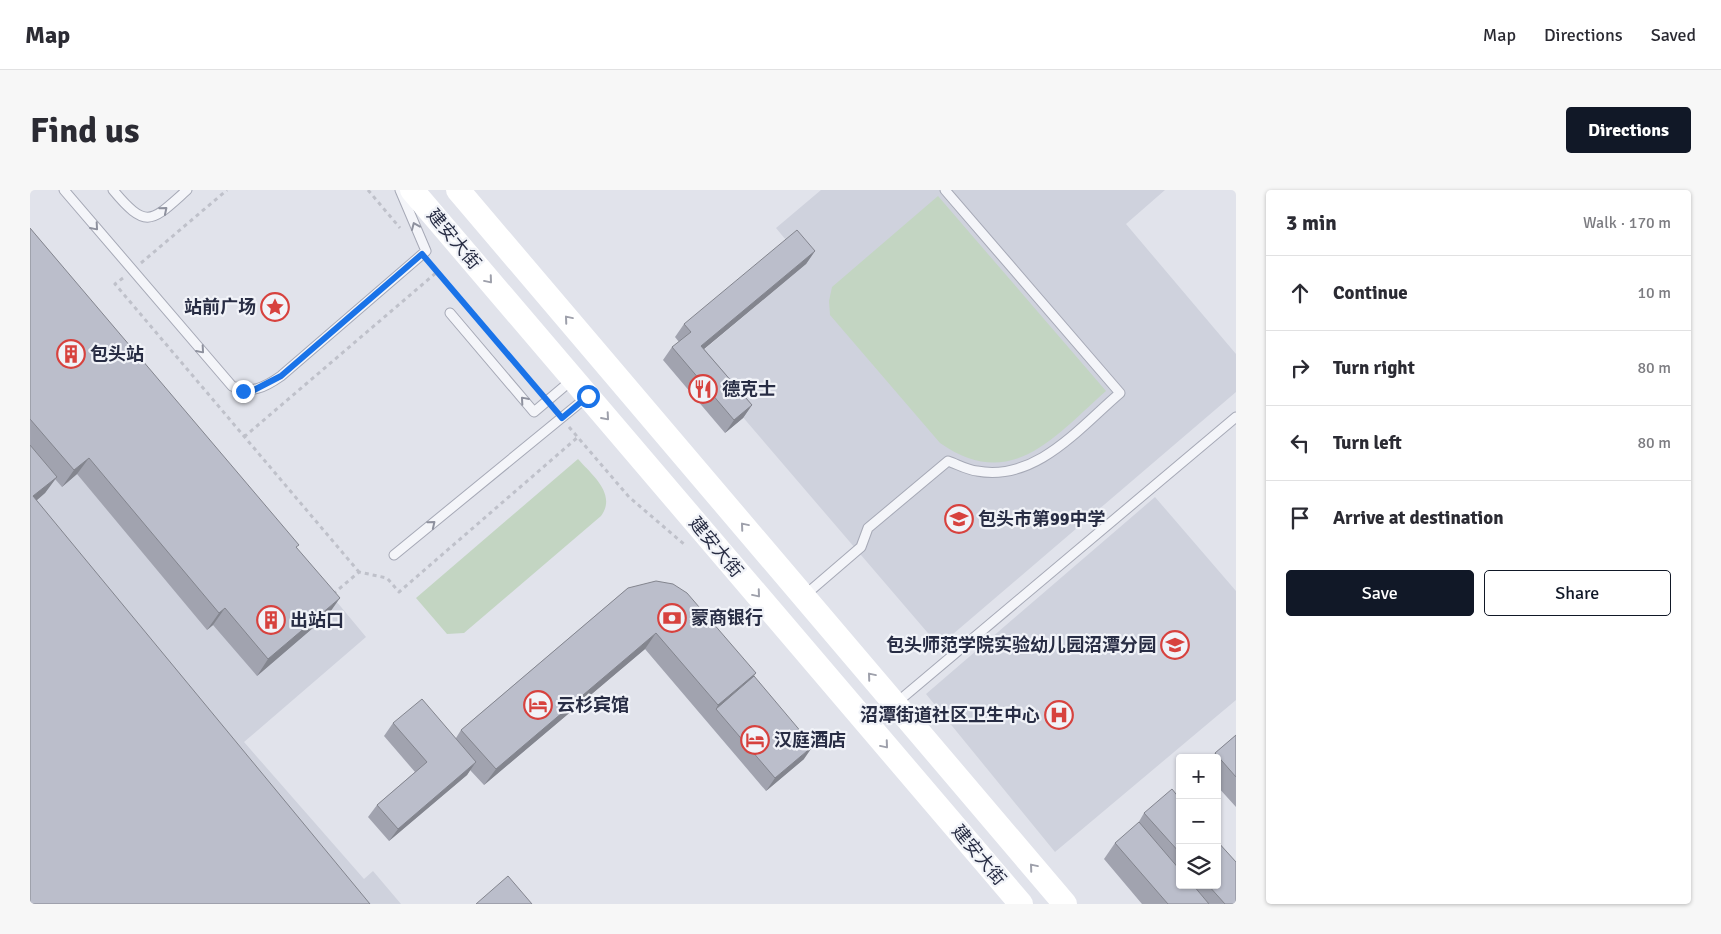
<!DOCTYPE html>
<html lang="en">
<head>
<meta charset="utf-8">
<style>
  :root { --surface:#fff; --page:#f7f7f7; --text:#2b2b33; --muted:#7c7c81; --line:#e1e1e2; --accent:#111827 }
  body { margin:0; font-family:Signika,"Noto Sans SC",sans-serif; background:var(--page); color:var(--text) }
  .controls { position:absolute; right:15px; bottom:15px; display:grid; overflow:hidden; border-radius:5px; box-shadow:0 1px 4px #0004 }
  .controls button { width:45px; height:45px; display:grid; place-items:center; padding:0; border:0; border-bottom:1px solid var(--line); background:var(--surface); color:var(--text); font:25px sans-serif }
  .stop { position:absolute; width:15px; height:15px; margin:-11px; border:4px solid #1a73e8; border-radius:50%; background:#fff }
  .stop.end { background:#1a73e8; border-color:#fff; box-shadow:0 1px 5px #0008 }
  .list { margin:0; padding:0; list-style:none }
  h2 { display:flex; justify-content:space-between; align-items:center; height:65px; margin:0; padding:0 20px; font-size:21px }
  h2 small { font-size:16px; font-weight:400; color:var(--muted) }
  .list li { display:grid; grid-template-columns:32px 1fr auto; gap:15px; align-items:center; box-sizing:border-box; height:75px; padding:0 20px; border-top:1px solid var(--line) }
  .list b { display:block; font-size:19px; white-space:nowrap }
  .list em { font-size:16px; font-style:normal; color:var(--muted) }
  .actions { display:flex; gap:10px; padding:15px 20px }
  .actions a { flex:1; padding:11px 0; border:1px solid var(--accent); border-radius:5px; text-align:center; font-size:18px; color:var(--accent) }
  .actions .main { background:var(--accent); color:#fff }
  .icon { flex:none; width:28px; height:28px; fill:none; stroke:currentColor; stroke-width:2; stroke-linecap:round; stroke-linejoin:round }
  .map { position:relative; flex:none; width:1206px; height:714px; overflow:hidden; border-radius:5px }
  header { display:flex; align-items:center; gap:30px; box-sizing:border-box; height:70px; padding:0 25px; background:var(--surface); border-bottom:1px solid var(--line) }
  header strong { font-size:24px }
  nav { display:flex; gap:28px; margin-inline-start:auto; font-size:18px }
  .intro { display:flex; align-items:center; justify-content:space-between; box-sizing:border-box; height:120px; padding:0 30px }
  h1 { margin:0; font-size:35px }
  .button { padding:12px 22px; border-radius:5px; background:var(--accent); color:#fff; font-size:18px; font-weight:700 }
  main { display:flex; gap:30px; padding:0 30px }
  aside { flex:1; background:var(--surface); border-radius:5px; box-shadow:0 1px 4px #0004 }
  .map>svg:first-child { display:block }
  .built { fill:#cfd2dd }
  .green { fill:#c3d5c2 }
  .lines { fill:none; stroke-linecap:round; stroke-linejoin:round }
  .lane-casing { stroke:#a6a9b6; stroke-width:11 }
  .path { stroke:#bfc1ca; stroke-width:3; stroke-dasharray:4 4; stroke-linecap:butt }
  .lane { stroke:#f4f5f9; stroke-width:9 }
  .secondary { stroke:#fff; stroke-width:24 }
  .wall { fill:#a1a3af }
  .shaded-wall { fill:#83858e }
  .building { fill:#bbbecb; stroke:#83858e }
  .oneway { stroke:#8e919e }
  .oneway2 { stroke:#9ea0ab }
  .route { stroke:#1a73e8; stroke-width:6 }
  .labels { text-anchor:middle; dominant-baseline:central; stroke-width:4.5; stroke-linejoin:round; paint-order:stroke }
  .street-label { font-size:18px; fill:#282d44; stroke:#f1f3f8 }
  .poi-label { font-size:18px; font-weight:bold; fill:#282d44; stroke:#f1f3f8; text-anchor:start }
</style>
</head>
<body>
<header>
<strong>Map</strong>
<nav><a>Map</a><a>Directions</a><a>Saved</a></nav>
</header>
<div class="intro"><h1>Find us</h1><a class="button">Directions</a></div>
<main>
<div class="map">
<svg width="1206" height="714" viewBox="0 0 1206 714">
  <rect width="100%" height="100%" fill="#e1e3eb"/>
  <!-- built -->
  <path class="built" d="M 791,0 L 1135,0 L 1096,34 L 1206,164 L 1206,202 L 909,456 L 663,169 L 776,74 L 746,38 Z
    M 0,43 L 336,447 L 214,552 L 334,689 L 343,681 L 371,714 L 0,714 Z
    M 1125,307 L 1206,401 L 1206,510 L 1025,662 L 896,504 Z"/>
  <!-- green -->
  <path class="green" d="M 908,6 L 1076,201 C 1024,247 981,303 910,253 L 800,125 L 799,111 L 802,97 Z
    M 548,269 C 562,285 587,304 571,326 L 434,443 L 417,444 L 386,408 Z"/>
  <g class="lines">
    <defs>
      <path id="lane" d="M 34,0 L 202,196 C 221,204 234,198 251,186 L 396,61 L 370,0
        M 83,0 C 117,41 122,31 157,0
        M 420,123 L 504,222 L 543,189
        M 364,365 L 557,207
        M 774,406 L 831,357 L 838,338 L 918,271 C 927,274 937,280 947,281 C 1006,292 1049,238 1090,203 L 915,0
        M 865,514 L 1206,227"/>
    </defs>
    <!-- lane casing -->
    <use href="#lane" class="lane-casing"/>
    <!-- path -->
    <path class="path" d="M 338,0 L 370,38
      M 111,73 L 197,0
      M 401,75 L 509,201
      M 93,88 L 85,94 L 329,382
      M 539,237 L 599,307 L 655,355
      M 214,247 L 407,82
      M 303,404 L 329,382 L 357,388 L 369,402 L 548,247"/>
    <!-- lane -->
    <use href="#lane" class="lane"/>
    <!-- secondary -->
    <path class="secondary" d="M 382,0 L 991,714
      M 428,0 L 1035,714"/>
  </g>
  <!-- wall -->
  <path class="wall" d="M 0,38 L 267,358 L 298,425 L 227,486 L 183,435 L 177,440 L 47,284 L 32,297 L 25,289 L 15,303 L 7,310 L 0,714 Z
    M 785,61 L 776,74 L 674,159 L 722,215 L 713,228 L 695,243 L 633,170 L 642,157 L 649,152 L 645,147 L 654,134 Z
    M 598,398 L 724,486 L 774,569 L 736,601 L 615,459 L 454,595 L 440,580 L 437,585 L 359,651 L 338,627 L 347,615 L 385,582 L 354,546 L 363,533 L 426,548 L 431,540 Z
    M 1206,545 L 1206,617 L 1187,596 L 1187,568 L 1182,568 L 1185,563 Z
    M 1150,609 L 1150,695 L 1187,695 L 1206,714 L 1112,714 L 1074,669 L 1085,653 L 1107,635 L 1114,623 Z"/>
  <!-- shaded-wall -->
  <path class="shaded-wall" d="M 785,61 L 776,74 L 662,169 L 671,156 Z
    M 722,215 L 713,228 L 695,243 L 704,230 Z
    M 59,268 L 47,284 L 32,297 L 44,280 Z
    M 27,287 L 15,303 L 0,316 L 3,306 Z
    M 310,408 L 298,425 L 227,486 L 238,469 Z
    M 195,418 L 183,435 L 177,440 L 189,423 Z
    M 626,443 L 615,459 L 454,595 L 466,579 Z
    M 726,483 L 715,499 L 686,519 L 688,515 Z
    M 783,556 L 774,569 L 736,601 L 745,588 Z
    M 446,572 L 437,585 L 359,651 L 368,639 Z"/>
  <!-- building -->
  <path class="building" d="M 0,38 L 269,355 L 266,357 L 310,408 L 238,469 L 195,418 L 189,423 L 59,268 L 44,280 L 0,229 Z
    M 767,40 L 785,61 L 671,156 L 722,215 L 704,230 L 642,157 L 661,142 L 654,134 Z
    M 0,255 L 27,287 L 3,306 L 340,714 L 0,714 Z
    M 626,391 L 643,394 L 657,403 L 726,483 L 688,515 L 626,443 L 466,579 L 431,540 L 598,398 Z
    M 724,486 L 783,556 L 745,588 L 686,519 Z
    M 392,509 L 446,572 L 368,639 L 347,615 L 397,572 L 363,533 Z
    M 1206,545 L 1206,587 L 1185,563 Z
    M 1142,599 L 1150,609 L 1150,663 L 1114,623 Z
    M 1109,632 L 1150,680 L 1150,695 L 1163,695 L 1179,714 L 1138,714 L 1085,653 Z
    M 1187,651 L 1206,672 L 1206,714 L 1195,714 L 1178,695 L 1187,695 Z
    M 478,686 L 502,714 L 446,714 Z"/>
  <!-- one-way arrows -->
  <defs><path id="oneway-chevron" d="M-2-3.5L2.5 0L-2 3.5" fill="none" stroke-width="1.6" stroke-linecap="round" stroke-linejoin="round" transform="scale(1.25)"/></defs>
  <g class="oneway">
    <use href="#oneway-chevron" transform="translate(134 20) rotate(-40)"/>
    <use href="#oneway-chevron" transform="translate(385 36) rotate(-113)"/>
    <use href="#oneway-chevron" transform="translate(65 37) rotate(49)"/>
    <use href="#oneway-chevron" transform="translate(171 160) rotate(49)"/>
    <use href="#oneway-chevron" transform="translate(494 210) rotate(-131)"/>
    <use href="#oneway-chevron" transform="translate(402 334) rotate(-39)"/>
  </g>
  <g class="oneway2">
    <use href="#oneway-chevron" transform="translate(459 90) rotate(50)"/>
    <use href="#oneway-chevron" transform="translate(538 129) rotate(-130)"/>
    <use href="#oneway-chevron" transform="translate(576 227) rotate(49)"/>
    <use href="#oneway-chevron" transform="translate(714 336) rotate(-130)"/>
    <use href="#oneway-chevron" transform="translate(727 404) rotate(50)"/>
    <use href="#oneway-chevron" transform="translate(841 486) rotate(-130)"/>
    <use href="#oneway-chevron" transform="translate(855 555) rotate(50)"/>
    <use href="#oneway-chevron" transform="translate(1003 677) rotate(-130)"/>
  </g>
  <g class="lines">
    <!-- route -->
    <path class="route" d="M 213,201 L 224,200 L 251,186 L 392,64 L 532,228 L 558,206"/>
  </g>
  <!-- icons -->
  <defs>
    <symbol id="sight-ring" viewBox="-11 -11 22 22"><circle r="9.5" fill="#f1f3f8" stroke="#d7423e" stroke-width="1.5"/><path d="M0-6L1.8-2.2L6-1.7L2.9 1.2L3.7 5.4L0 3.3L-3.7 5.4L-2.9 1.2L-6-1.7L-1.8-2.2Z" fill="#d7423e"/></symbol>
    <symbol id="building-ring" viewBox="-11 -11 22 22"><circle r="9.5" fill="#f1f3f8" stroke="#d7423e" stroke-width="1.5"/><path d="M-4-6H4V6H1V3H-1V6H-4ZM-2.5-4.3h1.7v1.8h-1.7ZM.8-4.3h1.7v1.8H.8ZM-2.5-1h1.7V.8h-1.7ZM.8-1h1.7V.8H.8Z" fill="#d7423e"/></symbol>
    <symbol id="restaurant-ring" viewBox="-11 -11 22 22"><circle r="9.5" fill="#f1f3f8" stroke="#d7423e" stroke-width="1.5"/><path d="M-5-6h1v4h1v-4h1v4h1v-4h1v5L-1.5 .5V6h-2V.5L-5-1ZM5-6V6H3V1.5H1.5Q1.5-4 5-6Z" fill="#d7423e"/></symbol>
    <symbol id="school-ring" viewBox="-11 -11 22 22"><circle r="9.5" fill="#f1f3f8" stroke="#d7423e" stroke-width="1.5"/><path d="M0-5L7-2L0 1L-7-2ZM-4 1L0 2.5L4 1V4Q0 6-4 4Z" fill="#d7423e"/></symbol>
    <symbol id="bank-ring" viewBox="-11 -11 22 22"><circle r="9.5" fill="#f1f3f8" stroke="#d7423e" stroke-width="1.5"/><path d="M-6-4H6V4H-6ZM0-2.3a2.3 2.3 0 1 0 0 4.6a2.3 2.3 0 1 0 0-4.6Z" fill="#d7423e"/></symbol>
    <symbol id="hotel-ring" viewBox="-11 -11 22 22"><circle r="9.5" fill="#f1f3f8" stroke="#d7423e" stroke-width="1.5"/><path d="M-6-4.5h1.5V1H6V5H4.5V3h-9V5H-6ZM-4 0a1.8 1.8 0 1 1 3.6 0ZM.5 0V-2.5h3Q6-2.5 6 0Z" fill="#d7423e"/></symbol>
    <symbol id="hospital-ring" viewBox="-11 -11 22 22"><circle r="9.5" fill="#f1f3f8" stroke="#d7423e" stroke-width="1.5"/><path d="M-5-5h3v3.5h4V-5h3V5h-3V1.5h-4V5h-3Z" fill="#d7423e"/></symbol>
  </defs>
  <g fill-rule="evenodd">
    <use href="#sight-ring" x="229" y="101" width="32" height="32"/>
    <use href="#building-ring" x="25" y="148" width="32" height="32"/>
    <use href="#restaurant-ring" x="657" y="183" width="32" height="32"/>
    <use href="#school-ring" x="913" y="313" width="32" height="32"/>
    <use href="#bank-ring" x="626" y="412" width="32" height="32"/>
    <use href="#building-ring" x="225" y="414" width="32" height="32"/>
    <use href="#school-ring" x="1129" y="439" width="32" height="32"/>
    <use href="#hotel-ring" x="492" y="499" width="32" height="32"/>
    <use href="#hospital-ring" x="1013" y="509" width="32" height="32"/>
    <use href="#hotel-ring" x="709" y="534" width="32" height="32"/>
  </g>
  <g class="labels">
    <!-- street labels -->
    <g class="street-label">
      <text transform="translate(424 49) rotate(50)">建安大街</text>
      <text transform="translate(686 357) rotate(50)">建安大街</text>
      <text transform="translate(949 665) rotate(50)">建安大街</text>
    </g>
    <!-- poi labels -->
    <g class="poi-label">
      <text x="226" y="117" text-anchor="end">站前广场</text>
      <text x="60" y="164">包头站</text>
      <text x="692" y="199">德克士</text>
      <text x="948" y="329">包头市第99中学</text>
      <text x="661" y="428">蒙商银行</text>
      <text x="260" y="430">出站口</text>
      <text x="1126" y="455" text-anchor="end">包头师范学院实验幼儿园沼潭分园</text>
      <text x="527" y="515">云杉宾馆</text>
      <text x="1010" y="525" text-anchor="end">沼潭街道社区卫生中心</text>
      <text x="744" y="550">汉庭酒店</text>
    </g>
  </g>
</svg>
<div class="controls">
<button>+</button>
<button>−</button>
<button><svg class="icon" aria-label="layers" viewBox="0 0 24 24"><path d="M12 4l9 5-9 5-9-5zM3 14l9 5 9-5"/></svg></button>
</div>
<div class="stop" style="left:558px;top:206px"></div>
<div class="stop end" style="left:213px;top:201px"></div>
</div>
<aside>
<h2>3 min<small>Walk · 170 m</small></h2>
<ul class="list">
<li><svg class="icon" aria-label="ahead" viewBox="0 0 24 24"><path d="M12 20V5M6 11l6-6 6 6"/></svg><div><b>Continue</b></div><em>10 m</em></li>
<li><svg class="icon" aria-label="right" viewBox="0 0 24 24"><path d="M7 20v-9h11M14 6l5 5-5 5"/></svg><div><b>Turn right</b></div><em>80 m</em></li>
<li><svg class="icon" aria-label="left" viewBox="0 0 24 24"><path d="M17 20v-9H6M10 6l-5 5 5 5"/></svg><div><b>Turn left</b></div><em>80 m</em></li>
<li><svg class="icon" aria-label="arrive" viewBox="0 0 24 24"><path d="M6 21V4h12l-3 4 3 4H6"/></svg><div><b>Arrive at destination</b></div></li>
</ul>
<div class="actions"><a class="main">Save</a><a>Share</a></div>
</aside>
</main>
</body>
</html>
